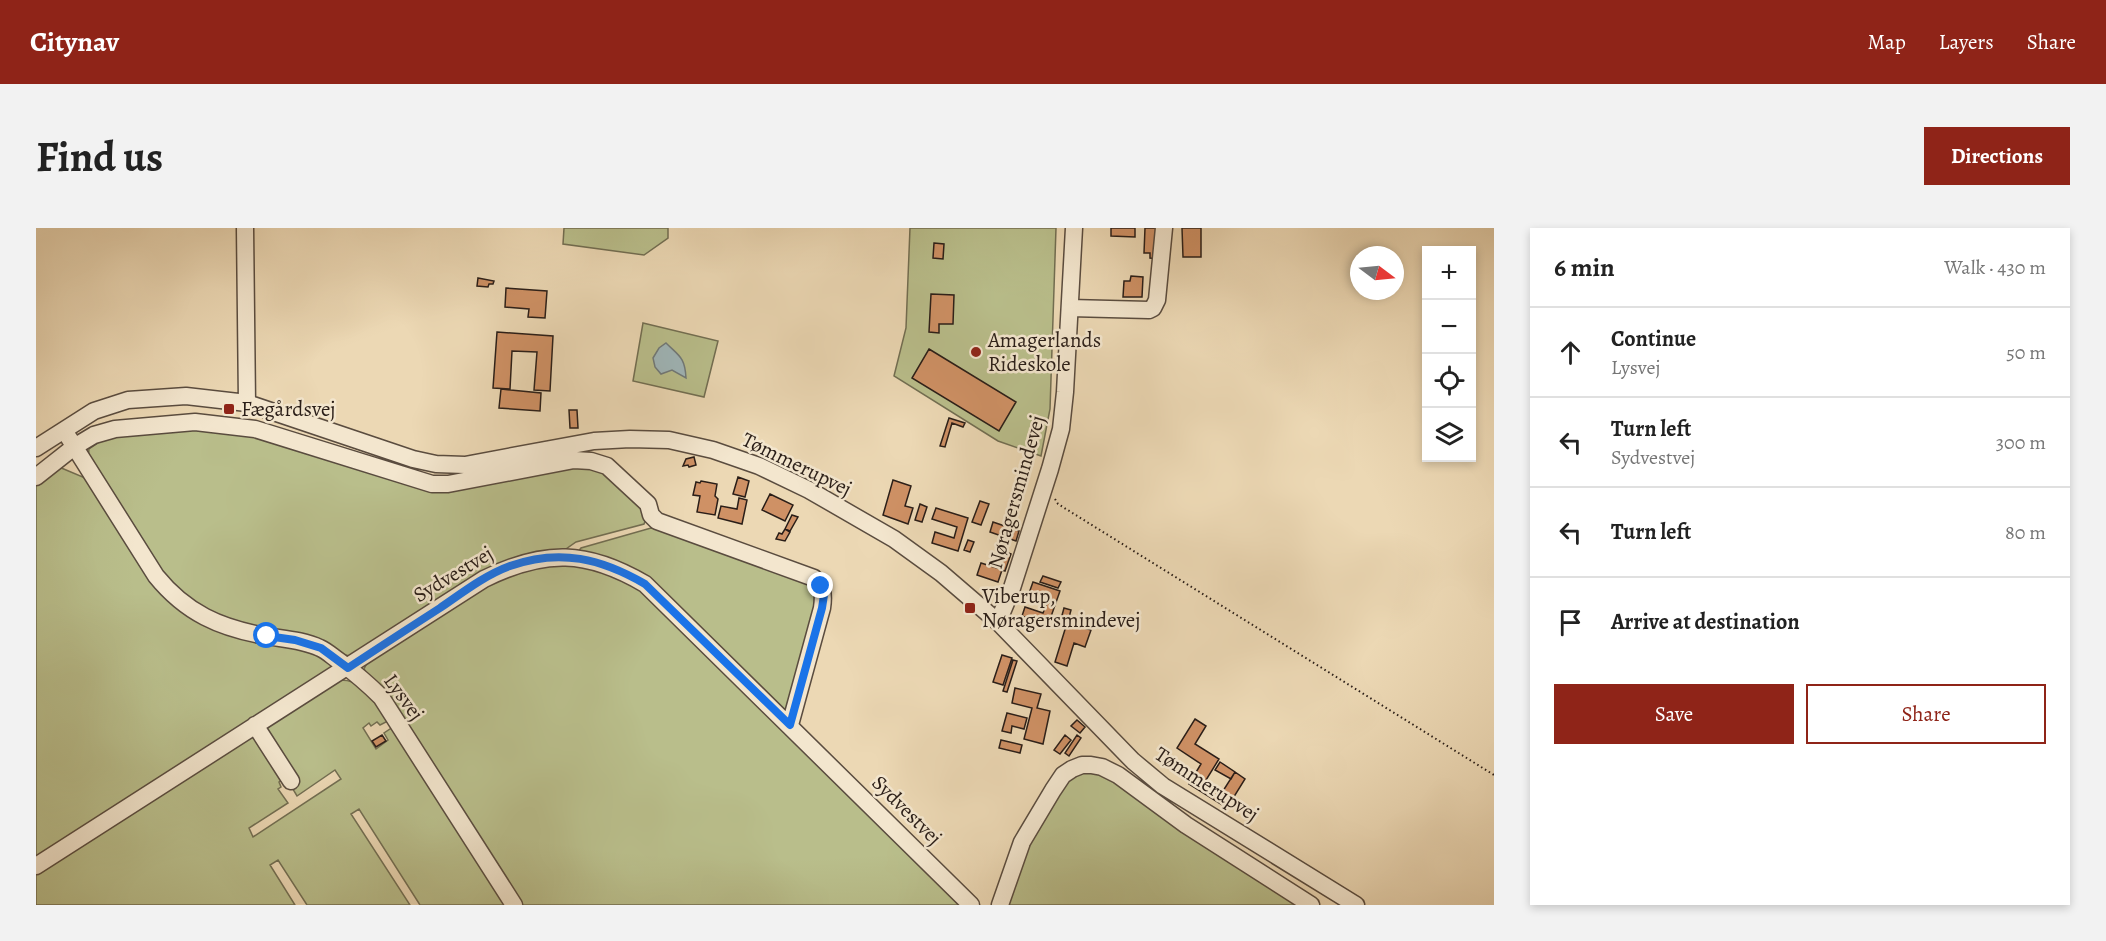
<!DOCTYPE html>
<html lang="en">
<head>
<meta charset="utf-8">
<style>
  :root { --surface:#fff; --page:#f2f2f2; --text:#222; --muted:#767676; --line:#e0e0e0; --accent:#8f2418 }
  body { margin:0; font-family:Alegreya,serif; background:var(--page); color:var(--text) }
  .controls { position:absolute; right:18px; top:18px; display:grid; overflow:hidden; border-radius:0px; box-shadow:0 3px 9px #0003 }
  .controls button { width:54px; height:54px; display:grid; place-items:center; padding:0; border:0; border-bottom:2px solid var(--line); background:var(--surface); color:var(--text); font:30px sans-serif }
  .compass { position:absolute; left:1314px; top:18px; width:54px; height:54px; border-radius:50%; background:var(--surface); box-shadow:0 3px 9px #0003; rotate:106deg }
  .stop { position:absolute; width:18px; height:18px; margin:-14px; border:4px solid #1a73e8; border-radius:50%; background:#fff }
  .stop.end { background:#1a73e8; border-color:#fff; box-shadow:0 2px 6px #0008 }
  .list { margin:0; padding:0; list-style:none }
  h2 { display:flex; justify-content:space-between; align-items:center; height:78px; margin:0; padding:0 24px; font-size:26px }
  h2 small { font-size:20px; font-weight:400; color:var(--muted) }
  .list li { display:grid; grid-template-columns:39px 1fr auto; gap:18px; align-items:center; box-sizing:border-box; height:90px; padding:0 24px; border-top:2px solid var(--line) }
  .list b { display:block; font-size:22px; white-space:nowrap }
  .list p { margin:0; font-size:20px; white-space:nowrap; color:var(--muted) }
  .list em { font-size:20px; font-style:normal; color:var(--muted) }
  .actions { display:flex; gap:12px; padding:18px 24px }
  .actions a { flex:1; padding:14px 0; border:2px solid var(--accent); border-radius:0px; text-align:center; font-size:21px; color:var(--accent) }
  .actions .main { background:var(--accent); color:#fff }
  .icon { flex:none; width:33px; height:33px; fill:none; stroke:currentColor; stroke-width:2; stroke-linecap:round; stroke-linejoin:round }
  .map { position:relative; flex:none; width:1458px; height:677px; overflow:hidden; border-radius:0px }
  header { display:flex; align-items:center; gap:36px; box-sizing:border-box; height:84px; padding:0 30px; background:var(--accent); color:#fff }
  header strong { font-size:28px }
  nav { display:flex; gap:33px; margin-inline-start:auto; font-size:21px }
  .intro { display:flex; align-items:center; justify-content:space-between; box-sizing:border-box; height:144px; padding:0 36px }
  h1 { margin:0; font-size:42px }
  .button { padding:15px 27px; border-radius:0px; background:var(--accent); color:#fff; font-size:21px; font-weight:700 }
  main { display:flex; gap:36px; padding:0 36px }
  aside { flex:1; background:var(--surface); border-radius:0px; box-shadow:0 3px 9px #0003 }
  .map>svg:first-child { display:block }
  .green { fill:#b9be8b; stroke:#726e52; stroke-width:1.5 }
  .water { fill:#9fb6b9; stroke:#707979; stroke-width:1.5 }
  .building { fill:#cf9165; stroke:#2a1e18; stroke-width:1.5 }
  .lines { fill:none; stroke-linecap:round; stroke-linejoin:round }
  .minor-casing { stroke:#5a4c3f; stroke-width:19 }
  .path { stroke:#2a1e18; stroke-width:2; stroke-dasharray:1.5 3; stroke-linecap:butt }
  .minor { stroke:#f3e6ce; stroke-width:16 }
  .route { stroke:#1a73e8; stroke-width:8 }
  .poi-dot { fill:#8f2418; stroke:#f3e6ce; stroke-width:2 }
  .labels { text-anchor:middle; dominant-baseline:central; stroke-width:5; stroke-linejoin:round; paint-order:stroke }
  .poi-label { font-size:21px; fill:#2a1e18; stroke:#f3e6ce; text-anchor:start }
  .street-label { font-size:21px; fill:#2a1e18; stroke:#f3e6ce }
</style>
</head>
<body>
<header>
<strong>Citynav</strong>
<nav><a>Map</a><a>Layers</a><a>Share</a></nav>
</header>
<div class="intro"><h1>Find us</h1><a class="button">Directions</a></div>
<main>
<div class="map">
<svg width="1458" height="677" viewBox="0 0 1458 677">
  <rect width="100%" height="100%" fill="#ecd8b4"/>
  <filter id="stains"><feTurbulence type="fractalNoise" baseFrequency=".00333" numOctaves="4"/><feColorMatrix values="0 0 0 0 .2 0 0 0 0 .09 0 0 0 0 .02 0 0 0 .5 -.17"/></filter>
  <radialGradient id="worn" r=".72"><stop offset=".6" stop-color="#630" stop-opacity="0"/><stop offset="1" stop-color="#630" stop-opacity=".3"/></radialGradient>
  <!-- green -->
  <path class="green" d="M 528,0 L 632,0 L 632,10 L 608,27 L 527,16 Z
    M 874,0 L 1020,0 L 1014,181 L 1005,228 L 962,213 L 858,148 L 870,100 Z
    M 607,95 L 682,113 L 668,169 L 597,153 Z
    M 140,198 L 222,205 L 380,255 L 552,236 L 581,250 L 611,288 L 608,296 L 540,314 L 527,323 L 515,323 L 315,429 L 298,422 L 181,392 L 138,362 L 52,231 L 53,221 L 72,208 Z
    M 23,239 L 54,252 L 134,371 L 292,429 L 295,435 L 295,442 L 0,631 L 0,255 Z
    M 615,300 L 632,302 L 778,354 L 783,361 L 751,487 L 637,374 L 541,325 L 545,320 Z
    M 549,336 L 602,359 L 802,555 L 923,677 L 484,677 L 328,441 L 332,433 L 469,347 L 499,337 Z
    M 302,452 C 330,451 339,472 352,493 L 344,497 L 341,494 L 335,498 L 333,495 L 327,500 L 340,521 L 352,512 L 348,505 L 357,499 L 472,677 L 384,677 L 323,581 L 315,586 L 374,677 L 271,677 L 242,632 L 234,637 L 259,677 L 0,677 L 0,646 L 219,506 L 250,549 L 243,554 L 245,559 L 242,561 L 252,575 L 213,600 L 217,609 L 305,551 L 299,542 L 261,568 L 255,558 L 228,499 Z
    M 1040,542 L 1064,542 L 1269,677 L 968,677 L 990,613 Z"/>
  <!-- water -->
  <path class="water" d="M 630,115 C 643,128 649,129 650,150 L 636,142 L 625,146 L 619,139 L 617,130 L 623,120 Z"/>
  <!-- building -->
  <path class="building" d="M 1075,0 L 1099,0 L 1099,9 L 1075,8 Z
    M 1109,0 L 1123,0 L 1122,31 L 1114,30 L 1114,25 L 1108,25 Z
    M 1146,0 L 1165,0 L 1165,29 L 1147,29 Z
    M 898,15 L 908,16 L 907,31 L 897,30 Z
    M 1095,48 L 1107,49 L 1106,69 L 1087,69 L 1088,53 L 1094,53 Z
    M 442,50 L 458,53 L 457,56 L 453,56 L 452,59 L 441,58 Z
    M 470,60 L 511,63 L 509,90 L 492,89 L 493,81 L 469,79 Z
    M 895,66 L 918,67 L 917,96 L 903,96 L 903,105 L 893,104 Z
    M 461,104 L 517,108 L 514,163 L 498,162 L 501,124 L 476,123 L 474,161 L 457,160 Z
    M 893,121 L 980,174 L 963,203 L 876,150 Z
    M 465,161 L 505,165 L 504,183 L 463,180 Z
    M 533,182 L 541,182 L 542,200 L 534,200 Z
    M 913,190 L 929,195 L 927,199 L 916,195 L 909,219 L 904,218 Z
    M 658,229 L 660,237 L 653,239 L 652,237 L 647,238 L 650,231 Z
    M 702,249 L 713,253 L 709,269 L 697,266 Z
    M 857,252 L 875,258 L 869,278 L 877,280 L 872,296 L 847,287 Z
    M 665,253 L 681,256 L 679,268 L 682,271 L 679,287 L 661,284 L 664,268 L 657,267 L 660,254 L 664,255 Z
    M 734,266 L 757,277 L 749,293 L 726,282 Z
    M 703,270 L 711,272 L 706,296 L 682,290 L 685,278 L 701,281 Z
    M 944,273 L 953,276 L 945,297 L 936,294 Z
    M 884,276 L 891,279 L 886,294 L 879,292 Z
    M 900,280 L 932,290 L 922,323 L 896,315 L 899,304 L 918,310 L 921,299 L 896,291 Z
    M 756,287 L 762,289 L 754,303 L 749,301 Z
    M 957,294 L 983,303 L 980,313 L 954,304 Z
    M 749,301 L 754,304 L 749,313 L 740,311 L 743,305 L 746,306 Z
    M 932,312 L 938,314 L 934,324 L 928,322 Z
    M 967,323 L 975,326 L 969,343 L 966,342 L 962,354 L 941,347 L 945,335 L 961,340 Z
    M 1007,348 L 1025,354 L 1022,360 L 1004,354 Z
    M 997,354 L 1024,363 L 1012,397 L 986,388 L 989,379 L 1007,385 L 1011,375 L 992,368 Z
    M 1028,380 L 1035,382 L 1032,393 L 1025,391 Z
    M 1031,395 L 1055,402 L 1049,419 L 1038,415 L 1031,438 L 1019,434 Z
    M 966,427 L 976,430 L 967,457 L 957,454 Z
    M 977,432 L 981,433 L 971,464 L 967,463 Z
    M 979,460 L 1005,466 L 1001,480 L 1014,483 L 1007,516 L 988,511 L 996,480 L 976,475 Z
    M 971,485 L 991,490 L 988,501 L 976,498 L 975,505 L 966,503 Z
    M 1159,491 L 1170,498 L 1159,516 L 1183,531 L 1170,552 L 1187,563 L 1199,544 L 1209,551 L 1191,580 L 1153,556 L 1165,536 L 1141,520 Z
    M 1041,492 L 1049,499 L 1044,505 L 1035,498 Z
    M 346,507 L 350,513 L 340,519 L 336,513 Z
    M 1029,507 L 1035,512 L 1024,526 L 1018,522 Z
    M 1041,507 L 1045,510 L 1033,528 L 1029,525 Z
    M 965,512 L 986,517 L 984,525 L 963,520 Z
    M 1184,534 L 1199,544 L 1195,551 L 1179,542 Z"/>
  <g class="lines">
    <defs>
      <path id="minor" d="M 209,0 L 211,175
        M 1034,80 L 1113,82 L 1117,80 L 1121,72 L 1128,0
        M 33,210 L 120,348 C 150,385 184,400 230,408 C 248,411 267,412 284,420 C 291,423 297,429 303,433 C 319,445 331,455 345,469 L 478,677
        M 0,220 L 58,183 L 92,172 L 150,168 L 211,175 L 377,231 L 400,236 L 429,237 L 558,213 L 594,211 L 633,212 L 677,222 L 723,238 L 773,262 L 858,311 L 905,345 L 962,394 L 1097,533 L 1127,558 L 1320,677
        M 0,249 L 38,219 L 58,207 L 79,201 L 159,194 L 219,201 L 396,256 L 412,256 L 538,232 L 555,233 L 571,238 L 612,276 L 615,287 L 621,293 L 778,350 C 787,360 788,366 786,380 L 754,497
        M 962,394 L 975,363 L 1014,241 L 1025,201 L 1029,164 L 1038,0
        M 219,497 L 255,553
        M 0,638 L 448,351 C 509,321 551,322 609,356 L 935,677
        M 964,677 L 986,614 L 1017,562 L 1027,547 L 1036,541 L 1046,537 L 1055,537 L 1066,539 L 1082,547 L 1150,597 L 1275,677"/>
    </defs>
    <!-- minor casing -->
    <use href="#minor" class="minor-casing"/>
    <!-- path -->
    <path class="path" d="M 1019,271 L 1022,276 L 1458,547"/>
    <!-- minor -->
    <use href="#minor" class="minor"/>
  </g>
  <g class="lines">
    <!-- route -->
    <path class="route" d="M 231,408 L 259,412 L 285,420 L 312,440 C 342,420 373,400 404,380 C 426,365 449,347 474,338 C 524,320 566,331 609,356 L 754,497 L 786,380 L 788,367 L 785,358"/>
  </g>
  <!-- markers -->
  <g class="poi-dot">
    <circle cx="940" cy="124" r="6"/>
    <rect x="187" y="175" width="12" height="12" rx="3"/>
    <rect x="928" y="374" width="12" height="12" rx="3"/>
  </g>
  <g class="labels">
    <!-- poi labels -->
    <g class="poi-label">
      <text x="952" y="112">Amagerlands<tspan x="952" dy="24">Rideskole</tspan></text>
      <text x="205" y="181">Fægårdsvej</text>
      <text x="946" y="368">Viberup,<tspan x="946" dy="24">Nøragersmindevej</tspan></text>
    </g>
    <!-- street labels -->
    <g class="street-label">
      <text transform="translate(761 236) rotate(26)">Tømmerupvej</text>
      <text transform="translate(980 264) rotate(-74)">Nøragersmindevej</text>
      <text transform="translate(417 346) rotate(-31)">Sydvestvej</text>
      <text transform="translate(368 469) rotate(54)">Lysvej</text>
      <text transform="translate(1171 556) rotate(33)">Tømmerupvej</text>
      <text transform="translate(871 582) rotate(45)">Sydvestvej</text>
    </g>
  </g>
  <rect width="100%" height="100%" filter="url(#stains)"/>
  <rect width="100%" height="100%" fill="url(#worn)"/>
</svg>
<div class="controls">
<button>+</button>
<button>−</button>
<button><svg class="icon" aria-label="locate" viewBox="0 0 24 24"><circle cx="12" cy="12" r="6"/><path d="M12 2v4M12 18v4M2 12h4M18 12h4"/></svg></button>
<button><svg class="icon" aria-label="layers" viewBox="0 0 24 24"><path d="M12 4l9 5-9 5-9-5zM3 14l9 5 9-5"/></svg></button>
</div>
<svg class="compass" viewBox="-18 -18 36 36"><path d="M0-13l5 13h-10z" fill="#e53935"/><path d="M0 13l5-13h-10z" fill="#767676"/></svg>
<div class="stop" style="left:231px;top:408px"></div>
<div class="stop end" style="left:785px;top:358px"></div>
</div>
<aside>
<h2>6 min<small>Walk · 430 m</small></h2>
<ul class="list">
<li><svg class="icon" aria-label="ahead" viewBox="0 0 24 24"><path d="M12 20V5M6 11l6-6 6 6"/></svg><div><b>Continue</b><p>Lysvej</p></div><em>50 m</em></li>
<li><svg class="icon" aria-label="left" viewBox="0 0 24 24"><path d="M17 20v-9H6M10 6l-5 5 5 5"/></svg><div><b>Turn left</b><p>Sydvestvej</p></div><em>300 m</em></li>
<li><svg class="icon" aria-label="left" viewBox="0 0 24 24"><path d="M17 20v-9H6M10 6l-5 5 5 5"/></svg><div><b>Turn left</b></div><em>80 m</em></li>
<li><svg class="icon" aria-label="arrive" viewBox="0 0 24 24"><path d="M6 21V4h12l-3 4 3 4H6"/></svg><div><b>Arrive at destination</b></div></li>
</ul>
<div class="actions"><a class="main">Save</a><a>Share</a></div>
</aside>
</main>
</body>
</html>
